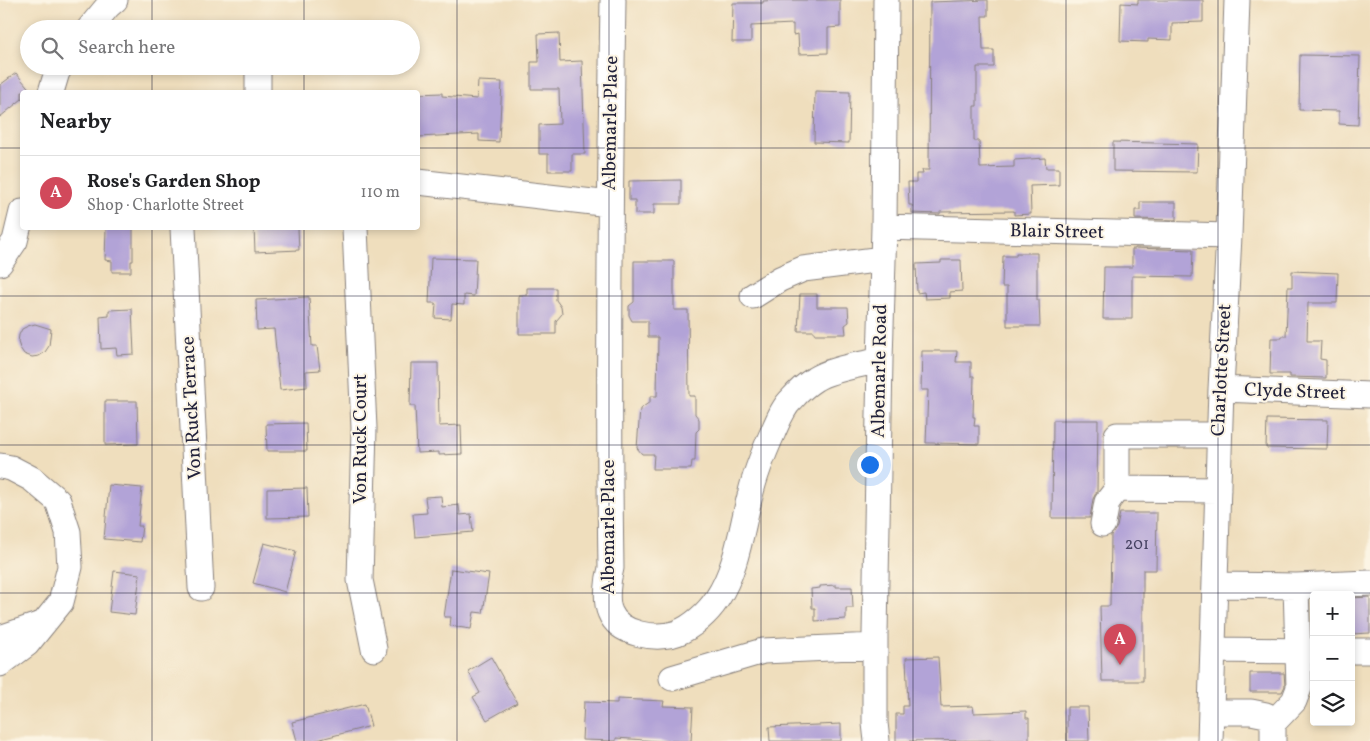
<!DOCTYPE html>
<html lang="en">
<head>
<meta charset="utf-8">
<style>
  :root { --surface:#fff; --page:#f2f2f2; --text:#202124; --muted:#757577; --line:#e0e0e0; --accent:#d1495b }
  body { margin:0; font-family:Vollkorn,serif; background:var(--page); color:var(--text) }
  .controls { position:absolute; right:15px; bottom:15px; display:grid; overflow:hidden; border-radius:5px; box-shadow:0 2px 8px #0003 }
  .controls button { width:45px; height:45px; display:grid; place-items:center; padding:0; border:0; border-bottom:1px solid var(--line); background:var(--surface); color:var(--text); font:25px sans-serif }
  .you { position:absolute; left:869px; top:464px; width:18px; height:18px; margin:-12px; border:4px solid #fff; border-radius:50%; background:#1a73e8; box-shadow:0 0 0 8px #1a73e833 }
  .badge { display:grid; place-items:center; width:32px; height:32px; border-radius:50%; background:var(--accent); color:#fff; font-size:16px; font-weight:700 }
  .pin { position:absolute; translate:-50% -41px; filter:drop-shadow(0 1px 2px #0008) }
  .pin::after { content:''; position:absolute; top:26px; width:18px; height:15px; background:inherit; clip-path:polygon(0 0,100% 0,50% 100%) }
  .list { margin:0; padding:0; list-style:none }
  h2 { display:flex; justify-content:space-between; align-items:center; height:65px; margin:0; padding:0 20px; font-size:21px }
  h2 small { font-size:16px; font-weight:400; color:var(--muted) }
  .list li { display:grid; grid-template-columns:32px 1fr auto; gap:15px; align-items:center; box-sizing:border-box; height:75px; padding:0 20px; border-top:1px solid var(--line) }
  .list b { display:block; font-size:19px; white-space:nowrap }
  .list p { margin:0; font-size:16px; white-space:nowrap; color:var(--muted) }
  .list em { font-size:16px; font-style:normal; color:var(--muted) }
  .icon { flex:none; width:28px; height:28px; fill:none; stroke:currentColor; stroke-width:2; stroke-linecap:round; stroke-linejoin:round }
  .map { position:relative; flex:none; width:1370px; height:741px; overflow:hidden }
  .search { position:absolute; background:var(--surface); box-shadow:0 2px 8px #0003; left:20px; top:20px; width:400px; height:55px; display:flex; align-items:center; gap:12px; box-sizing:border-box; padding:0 18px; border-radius:28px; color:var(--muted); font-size:19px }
  .panel { position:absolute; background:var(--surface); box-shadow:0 2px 8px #0003; left:20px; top:90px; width:400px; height:140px; border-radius:5px }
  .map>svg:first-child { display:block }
  .building { fill:#b2a3d7 }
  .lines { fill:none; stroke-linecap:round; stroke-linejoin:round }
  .minor-casing { stroke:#88807c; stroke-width:27 }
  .minor { stroke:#fff; stroke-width:25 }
  .grid { fill:none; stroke:#22223b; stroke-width:1; stroke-opacity:0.55 }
  .labels { text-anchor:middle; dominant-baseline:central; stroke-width:4; stroke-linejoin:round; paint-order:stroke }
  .number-label { font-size:16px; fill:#464262 }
  .street-label { font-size:19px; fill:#22223b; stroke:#fcf5e5 }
</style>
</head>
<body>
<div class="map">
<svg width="1370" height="741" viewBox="0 0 1370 741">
  <rect width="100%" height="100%" fill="#fcf5e5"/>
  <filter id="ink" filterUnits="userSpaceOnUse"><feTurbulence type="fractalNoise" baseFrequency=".02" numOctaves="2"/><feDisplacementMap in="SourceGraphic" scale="10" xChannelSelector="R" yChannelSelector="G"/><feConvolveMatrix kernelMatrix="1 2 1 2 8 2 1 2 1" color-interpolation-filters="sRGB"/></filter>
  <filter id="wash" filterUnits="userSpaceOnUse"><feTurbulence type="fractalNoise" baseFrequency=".0096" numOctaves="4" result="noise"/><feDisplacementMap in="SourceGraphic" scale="20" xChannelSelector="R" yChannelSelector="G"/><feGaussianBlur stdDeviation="1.12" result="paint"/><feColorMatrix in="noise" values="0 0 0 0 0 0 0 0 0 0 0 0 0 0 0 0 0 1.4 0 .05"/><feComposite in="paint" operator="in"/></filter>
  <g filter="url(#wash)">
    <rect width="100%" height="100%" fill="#efdebd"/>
    <g id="blocks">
      <!-- building -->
      <path class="building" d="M 776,0 L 840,0 L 840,27 L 828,28 L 828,53 L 799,54 L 798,34 L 793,35 L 793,24 L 751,26 L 751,42 L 732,42 L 733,3 L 763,3 L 763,1 Z
        M 988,0 L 988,16 L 982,16 L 983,50 L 994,50 L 994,67 L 977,67 L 977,106 L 974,106 L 974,141 L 979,141 L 980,168 L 1014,167 L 1014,160 L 1045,158 L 1046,168 L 1059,168 L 1059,185 L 1030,186 L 1031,214 L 1014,215 L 1014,211 L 940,212 L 940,214 L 912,213 L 912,205 L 909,205 L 908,182 L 916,182 L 916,174 L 923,174 L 922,170 L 929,170 L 930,2 Z
        M 1138,0 L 1203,0 L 1203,22 L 1172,23 L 1172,40 L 1148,39 L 1148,42 L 1120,41 L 1121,3 L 1138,4 Z
        M 559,33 L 560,62 L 582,61 L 585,154 L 572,154 L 572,171 L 548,171 L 548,154 L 539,154 L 539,125 L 560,124 L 559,89 L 531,89 L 531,62 L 539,62 L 538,34 Z
        M 1300,55 L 1360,56 L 1358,125 L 1339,124 L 1339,111 L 1299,110 Z
        M 16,73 L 32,92 L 22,92 L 22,99 L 0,117 L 0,85 Z
        M 478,81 L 502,82 L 499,142 L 479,141 L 479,134 L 418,137 L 418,94 L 442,93 L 442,96 L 477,99 Z
        M 815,91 L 850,92 L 849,143 L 814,142 Z
        M 1113,142 L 1198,144 L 1197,172 L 1113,171 Z
        M 681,180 L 681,204 L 654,204 L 654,214 L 635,214 L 635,200 L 629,200 L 629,181 Z
        M 1140,202 L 1176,202 L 1176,220 L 1135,219 L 1135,210 L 1140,210 Z
        M 106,228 L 133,228 L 133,261 L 131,261 L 131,272 L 112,272 L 112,261 L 105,260 Z
        M 254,228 L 298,228 L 299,250 L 255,252 Z
        M 1135,248 L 1193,250 L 1192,277 L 1132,276 L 1132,319 L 1103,319 L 1104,267 L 1132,267 L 1132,249 L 1135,249 Z
        M 1016,253 L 1037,253 L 1037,300 L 1039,300 L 1040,326 L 1007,326 L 1007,287 L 1002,287 L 1003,256 L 1016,256 Z
        M 431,258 L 476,259 L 474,296 L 464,295 L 464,305 L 452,304 L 451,319 L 435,318 L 436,303 L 429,303 Z
        M 941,260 L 961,260 L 962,291 L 950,292 L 950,298 L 925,299 L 924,292 L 917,293 L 916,264 L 941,263 Z
        M 634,261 L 674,261 L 674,310 L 688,310 L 689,396 L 695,396 L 695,414 L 699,419 L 699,429 L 696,432 L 695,461 L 692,461 L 691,469 L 653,469 L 654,454 L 642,454 L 637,448 L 640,409 L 650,402 L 650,396 L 657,396 L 658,337 L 648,337 L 648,321 L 632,321 L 629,315 L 629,306 L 634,302 Z
        M 1292,271 L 1338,273 L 1337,303 L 1308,303 L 1307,341 L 1321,341 L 1320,359 L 1326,360 L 1326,378 L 1290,377 L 1290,374 L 1270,374 L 1271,338 L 1282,338 L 1282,336 L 1286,336 L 1288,287 L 1292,287 Z
        M 527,288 L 556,288 L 556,300 L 561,307 L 562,314 L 556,321 L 556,334 L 519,334 L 519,295 L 527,295 Z
        M 800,294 L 817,294 L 817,307 L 848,307 L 849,322 L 845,325 L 846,334 L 814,334 L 814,331 L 798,331 Z
        M 309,297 L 312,346 L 317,346 L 320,370 L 306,371 L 307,387 L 280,390 L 274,329 L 257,330 L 256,300 Z
        M 132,309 L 134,354 L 117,355 L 116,348 L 101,349 L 100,317 L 109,316 L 109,310 Z
        M 35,324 L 51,329 L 49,346 L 45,352 L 39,356 L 32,357 L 24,354 L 20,348 L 18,342 L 19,335 L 22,329 L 28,326 Z
        M 922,351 L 957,351 L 956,362 L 971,362 L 971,376 L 974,376 L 973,417 L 975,417 L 974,426 L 979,426 L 979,444 L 926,443 L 928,390 L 921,390 Z
        M 411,363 L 438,363 L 439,426 L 461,425 L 462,454 L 439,455 L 439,452 L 417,453 L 415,406 L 410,406 Z
        M 105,401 L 137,401 L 138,444 L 105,445 Z
        M 1267,419 L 1328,420 L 1327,449 L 1266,448 Z
        M 1053,420 L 1098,420 L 1097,491 L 1093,499 L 1090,518 L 1052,518 Z
        M 306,423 L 307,451 L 267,451 L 266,424 Z
        M 109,485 L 142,488 L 138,526 L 142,526 L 140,542 L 104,539 Z
        M 307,488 L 308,517 L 267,518 L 267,489 Z
        M 441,496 L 442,507 L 459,505 L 460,515 L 471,514 L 473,532 L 415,537 L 413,514 L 427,513 L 425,497 Z
        M 1120,513 L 1157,513 L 1156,570 L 1143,570 L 1143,681 L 1102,681 L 1100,606 L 1110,606 L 1111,535 L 1117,527 Z
        M 264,543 L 296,551 L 285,592 L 253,583 Z
        M 451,569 L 489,574 L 483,613 L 474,612 L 471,629 L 450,626 L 451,617 L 444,617 Z
        M 114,571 L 140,574 L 135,615 L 109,612 Z
        M 836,585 L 836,587 L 852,587 L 853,608 L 846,608 L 846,619 L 815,621 L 815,608 L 812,608 L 811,589 L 820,588 L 820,586 Z
        M 1370,597 L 1370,633 L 1351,634 L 1351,598 Z
        M 491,657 L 517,703 L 487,720 L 473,697 L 480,693 L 468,671 Z
        M 938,657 L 941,707 L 973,706 L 974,713 L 1026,711 L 1026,718 L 1029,718 L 1029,740 L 896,741 L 896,714 L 903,714 L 903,706 L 908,706 L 906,658 Z
        M 1250,673 L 1284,673 L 1285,686 L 1282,692 L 1250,692 Z
        M 617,699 L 664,701 L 663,706 L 693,707 L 691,741 L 660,741 L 616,738 L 616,741 L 582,740 L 584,702 L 617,703 Z
        M 365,704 L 371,726 L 313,741 L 297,741 L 292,722 Z
        M 1067,707 L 1088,707 L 1089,741 L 1067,741 Z
        M 841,724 L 841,741 L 770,741 L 769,727 Z"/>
    </g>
  </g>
  <g filter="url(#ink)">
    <use href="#blocks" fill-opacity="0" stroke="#88807c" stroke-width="1"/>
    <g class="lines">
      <defs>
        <path id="minor" d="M 613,0 C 610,189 608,378 611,568 C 608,579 605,601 610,612 C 619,635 656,640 677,633 C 692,627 708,613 717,599 C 737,569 741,530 750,496 C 755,474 764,452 773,432 C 778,421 783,407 792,399 C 798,392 807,384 815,379 C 830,369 861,365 880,360
          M 89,29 L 108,6 L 115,0
          M 51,92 L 57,72 L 61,66
          M 258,92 L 258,75
          M 418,182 L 610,204
          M 884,227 L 1229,236
          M 183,228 L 201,588
          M 355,228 L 364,428 L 360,580 L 374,649
          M 0,263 L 15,241 L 22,212
          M 753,296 L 780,279 L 803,269 L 883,259
          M 1221,389 L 1370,395
          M 0,466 L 11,468 L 32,479 L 58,501 L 68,532 L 70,567 L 61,602 L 27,644 L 0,664
          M 1218,490 L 1117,489 L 1117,435 L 1219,435
          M 1103,524 L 1107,502 L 1117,489
          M 1215,585 L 1296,586 L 1370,583
          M 0,638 L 44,623
          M 1213,650 L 1314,651
          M 1351,651 L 1370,651
          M 672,678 L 763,651 L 875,646
          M 1211,712 L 1251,712 L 1266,715 L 1273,723 L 1273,741
          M 1273,723 L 1294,701 L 1299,688 L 1296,586
          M 877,741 L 875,723 L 875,634 L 880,360 L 884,227 L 886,0
          M 1210,741 L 1221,389 L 1229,236 L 1237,0"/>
      </defs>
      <!-- minor casing -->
      <use href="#minor" class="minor-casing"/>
      <!-- minor -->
      <use href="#minor" class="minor"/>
    </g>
  </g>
  <!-- grid -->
  <path class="grid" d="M 152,0 L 152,29M 304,0 L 304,29M 457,0 L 457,741M 609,0 L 609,741M 761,0 L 761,741M 913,0 L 913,741M 1066,0 L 1066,741M 1218,0 L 1218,741M 152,66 L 152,92M 304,66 L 304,92M 0,148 L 22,148M 418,148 L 1370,148M 152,228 L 152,741M 304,228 L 304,741M 0,296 L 1370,296M 0,445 L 1370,445M 0,593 L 1370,593"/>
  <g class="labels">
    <!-- number labels -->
    <g class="number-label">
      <text x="1137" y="545">201</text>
    </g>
    <!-- street labels -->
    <g class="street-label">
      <text transform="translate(611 123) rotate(-89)">Albemarle Place</text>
      <text transform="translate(1057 232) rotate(1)">Blair Street</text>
      <text transform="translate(1222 370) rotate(-87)">Charlotte Street</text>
      <text transform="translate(880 371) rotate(-89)">Albemarle Road</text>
      <text transform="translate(1295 392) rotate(2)">Clyde Street</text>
      <text transform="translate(192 408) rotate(-93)">Von Ruck Terrace</text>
      <text transform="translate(361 439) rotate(-90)">Von Ruck Court</text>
      <text transform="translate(609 527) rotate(-90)">Albemarle Place</text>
    </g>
  </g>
</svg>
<div class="controls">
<button>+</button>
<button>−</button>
<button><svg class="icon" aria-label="layers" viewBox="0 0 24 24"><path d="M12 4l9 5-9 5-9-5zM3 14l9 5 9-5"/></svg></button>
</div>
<div class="you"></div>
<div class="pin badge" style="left:1120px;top:665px">A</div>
<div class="search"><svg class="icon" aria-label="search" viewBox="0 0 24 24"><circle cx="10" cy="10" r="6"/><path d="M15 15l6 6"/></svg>Search here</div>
<section class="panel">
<h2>Nearby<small></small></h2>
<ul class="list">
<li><span class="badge">A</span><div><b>Rose's Garden Shop</b><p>Shop · Charlotte Street</p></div><em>110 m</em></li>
</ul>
</section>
</div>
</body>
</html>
